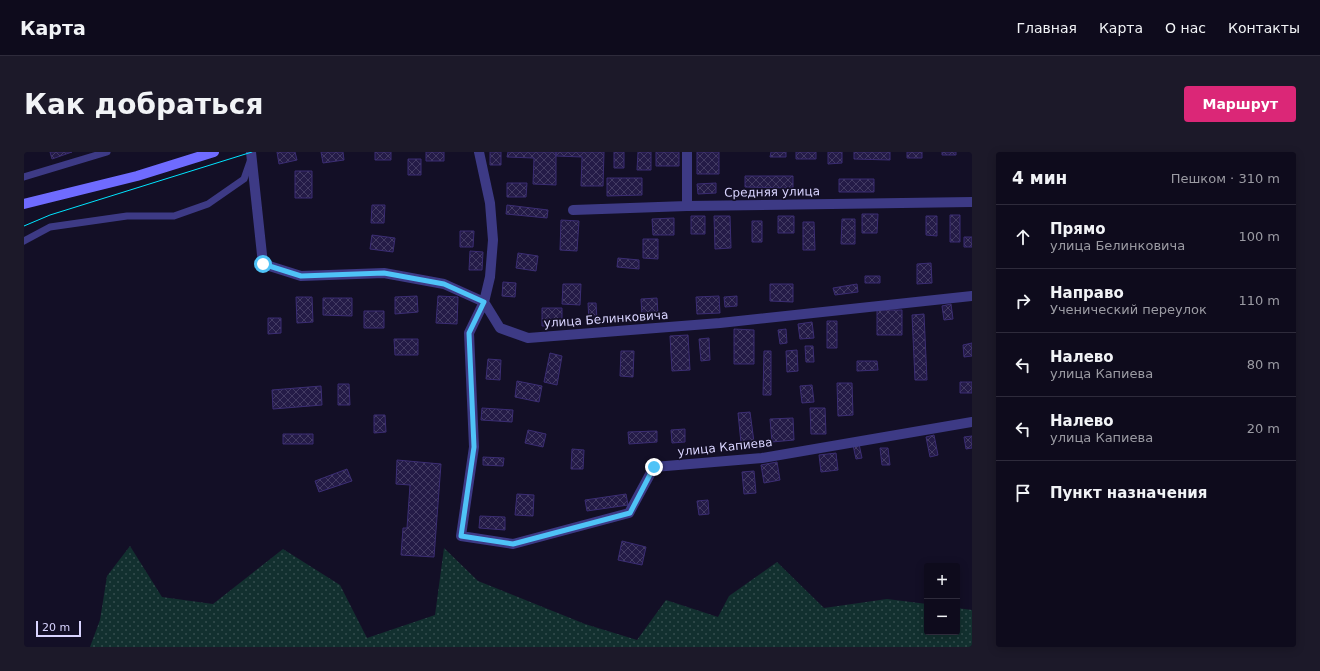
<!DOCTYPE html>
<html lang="ru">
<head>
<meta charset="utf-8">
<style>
  :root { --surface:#0e0b1c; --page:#1c1929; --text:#f1f3f6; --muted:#9b9ba3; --line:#2e2b3b; --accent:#db2777 }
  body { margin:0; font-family:"DejaVu Sans",sans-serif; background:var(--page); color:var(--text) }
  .controls { position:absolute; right:12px; bottom:12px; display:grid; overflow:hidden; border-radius:4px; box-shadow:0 2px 10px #0003 }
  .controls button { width:36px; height:36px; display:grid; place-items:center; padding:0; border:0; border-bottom:1px solid var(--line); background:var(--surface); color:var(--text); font:20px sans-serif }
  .scale { position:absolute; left:12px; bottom:10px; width:45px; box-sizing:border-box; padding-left:4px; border:2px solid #d9d4ff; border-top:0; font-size:11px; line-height:14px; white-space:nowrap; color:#d9d4ff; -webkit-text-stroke:3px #130f26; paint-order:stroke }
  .stop { position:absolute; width:12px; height:12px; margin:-9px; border:3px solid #4fc3f7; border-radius:50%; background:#fff }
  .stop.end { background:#4fc3f7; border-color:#fff; box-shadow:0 1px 4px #0008 }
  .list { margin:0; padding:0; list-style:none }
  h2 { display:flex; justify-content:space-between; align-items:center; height:52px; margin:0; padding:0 16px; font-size:17px }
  h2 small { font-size:13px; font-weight:400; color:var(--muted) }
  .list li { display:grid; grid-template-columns:26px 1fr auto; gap:12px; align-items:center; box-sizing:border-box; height:64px; padding:0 16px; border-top:1px solid var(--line) }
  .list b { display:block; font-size:15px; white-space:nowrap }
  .list p { margin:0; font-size:13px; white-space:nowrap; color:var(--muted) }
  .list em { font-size:13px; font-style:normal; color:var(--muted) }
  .icon { flex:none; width:22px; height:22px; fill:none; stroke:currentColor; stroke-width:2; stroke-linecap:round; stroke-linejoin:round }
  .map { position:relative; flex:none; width:948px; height:495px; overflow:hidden; border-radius:4px }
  header { display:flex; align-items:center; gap:24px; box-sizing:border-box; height:56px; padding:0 20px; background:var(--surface); border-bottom:1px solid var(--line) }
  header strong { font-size:19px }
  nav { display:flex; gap:22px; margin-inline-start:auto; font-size:14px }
  .intro { display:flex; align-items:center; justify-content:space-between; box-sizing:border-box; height:96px; padding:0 24px }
  h1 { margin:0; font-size:28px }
  .button { padding:10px 18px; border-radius:4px; background:var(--accent); color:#fff; font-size:14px; font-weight:700 }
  main { display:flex; gap:24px; padding:0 24px }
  aside { flex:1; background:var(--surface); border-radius:4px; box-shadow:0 2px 10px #0003 }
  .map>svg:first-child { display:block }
  .green { fill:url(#green-dots) }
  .building { fill:url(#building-cross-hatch); stroke:#3b2d73 }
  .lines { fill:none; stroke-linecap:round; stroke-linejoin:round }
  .lane { stroke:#3d3a85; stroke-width:7 }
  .street { stroke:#3d3a85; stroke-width:10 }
  .secondary { stroke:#6f6bff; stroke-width:10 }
  .tram { stroke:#00e5ff; stroke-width:1 }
  .route { stroke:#4fc3f7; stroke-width:5 }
  .labels { text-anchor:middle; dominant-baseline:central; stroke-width:3.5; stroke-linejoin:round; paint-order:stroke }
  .street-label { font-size:12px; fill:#d9d4ff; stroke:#130f26 }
</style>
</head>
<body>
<header>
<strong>Карта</strong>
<nav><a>Главная</a><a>Карта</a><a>О нас</a><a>Контакты</a></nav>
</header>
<div class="intro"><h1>Как добраться</h1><a class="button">Маршрут</a></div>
<main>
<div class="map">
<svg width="948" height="495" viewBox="0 0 948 495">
  <defs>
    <pattern id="green-dots" width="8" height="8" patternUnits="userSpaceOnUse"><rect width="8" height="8" fill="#12302f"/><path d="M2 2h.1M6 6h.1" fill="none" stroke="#344d4e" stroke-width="1.8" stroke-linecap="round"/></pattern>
    <pattern id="building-cross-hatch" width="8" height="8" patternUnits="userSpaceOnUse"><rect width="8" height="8" fill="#241b47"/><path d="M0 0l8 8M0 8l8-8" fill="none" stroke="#433b63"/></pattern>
  </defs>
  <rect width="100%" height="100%" fill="#130f26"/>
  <!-- green -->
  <path class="green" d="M 106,394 L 138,445 L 189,452 L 259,397 L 316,433 L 343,486 L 411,463 L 420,396 L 454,429 L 561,472 L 613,488 L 642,448 L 694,465 L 705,444 L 753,410 L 800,456 L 863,447 L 903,452 L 903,480 L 933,480 L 933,456 L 948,458 L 948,495 L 66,495 L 76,468 L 83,424 Z"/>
  <!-- building -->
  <path class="building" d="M 26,0 L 48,0 L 28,7 Z
    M 253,0 L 271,0 L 273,8 L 255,12 Z
    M 297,0 L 319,0 L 320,8 L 299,11 Z
    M 351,0 L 367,0 L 367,8 L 351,8 Z
    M 402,0 L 420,0 L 420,9 L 402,9 Z
    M 466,0 L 477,0 L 477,13 L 466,13 Z
    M 484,0 L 532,0 L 532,33 L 509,32 L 510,6 L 483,5 Z
    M 532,0 L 580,0 L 579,34 L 557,34 L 558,5 L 532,4 Z
    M 590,0 L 600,0 L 600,16 L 590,16 Z
    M 614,0 L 627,0 L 627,18 L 613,18 Z
    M 632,0 L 655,0 L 655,14 L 632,14 Z
    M 673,0 L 695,0 L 695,22 L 673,22 Z
    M 747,0 L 762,0 L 762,5 L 746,5 Z
    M 772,0 L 792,0 L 792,7 L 772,7 Z
    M 804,0 L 818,0 L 818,11 L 804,12 Z
    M 830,0 L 866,0 L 866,8 L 830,7 Z
    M 883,0 L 898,0 L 898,6 L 883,6 Z
    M 918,0 L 932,0 L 932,3 L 918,3 Z
    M 384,7 L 397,7 L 397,23 L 384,23 Z
    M 271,19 L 288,19 L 288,46 L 271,46 Z
    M 721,24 L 769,24 L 769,36 L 721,35 Z
    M 583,26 L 618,26 L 618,43 L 583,44 Z
    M 815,27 L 850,27 L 850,40 L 815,40 Z
    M 483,31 L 503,31 L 502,45 L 483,45 Z
    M 692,31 L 692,41 L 674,42 L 673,32 Z
    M 348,53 L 361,53 L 360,71 L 347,71 Z
    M 483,53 L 524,58 L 523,66 L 482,62 Z
    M 838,62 L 854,62 L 853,81 L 838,81 Z
    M 926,63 L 936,63 L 936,90 L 926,90 Z
    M 667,64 L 681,64 L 681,82 L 667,82 Z
    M 690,64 L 706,64 L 707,96 L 691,97 Z
    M 754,64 L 770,64 L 770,81 L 754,81 Z
    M 902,64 L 913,64 L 913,84 L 902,83 Z
    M 650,66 L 650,83 L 629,83 L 628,67 Z
    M 818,67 L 831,67 L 831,92 L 817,92 Z
    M 537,68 L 555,69 L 553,99 L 536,98 Z
    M 728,69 L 738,69 L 738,90 L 728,90 Z
    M 779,70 L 790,70 L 791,98 L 779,98 Z
    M 436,79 L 450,79 L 449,95 L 436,95 Z
    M 348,83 L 371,86 L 369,100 L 346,97 Z
    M 940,85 L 948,85 L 948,95 L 940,95 Z
    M 619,87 L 634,87 L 634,107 L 619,106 Z
    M 446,99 L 459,100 L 458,118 L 445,118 Z
    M 494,101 L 514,104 L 512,119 L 492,116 Z
    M 594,106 L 615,108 L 615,117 L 593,115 Z
    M 907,111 L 908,131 L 893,132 L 893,112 Z
    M 841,124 L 856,124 L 856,131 L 841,131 Z
    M 479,130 L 492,131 L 491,145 L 478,144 Z
    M 539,132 L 557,132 L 556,153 L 538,152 Z
    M 746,132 L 769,132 L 769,150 L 746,149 Z
    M 833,132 L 834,140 L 811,143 L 809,136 Z
    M 393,144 L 394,160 L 371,162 L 371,145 Z
    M 414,144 L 434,145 L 433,172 L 412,171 Z
    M 695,144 L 696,161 L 673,162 L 672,145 Z
    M 713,144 L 713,154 L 701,155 L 700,145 Z
    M 272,145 L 288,145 L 289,170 L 273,171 Z
    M 299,146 L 328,146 L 328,164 L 299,163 Z
    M 633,146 L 634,163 L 618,164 L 617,147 Z
    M 564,151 L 572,151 L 573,168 L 565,169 Z
    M 927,152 L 929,167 L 920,168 L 918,154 Z
    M 518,156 L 538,156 L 538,174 L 518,174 Z
    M 853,158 L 878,158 L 878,183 L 853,183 Z
    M 340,159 L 360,159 L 360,176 L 340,176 Z
    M 900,162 L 903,228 L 891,228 L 888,163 Z
    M 244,166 L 257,166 L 257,181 L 244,182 Z
    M 803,169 L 813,169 L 813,196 L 803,196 Z
    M 788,170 L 790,186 L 776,187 L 774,172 Z
    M 710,177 L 730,178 L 730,212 L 710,212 Z
    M 762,177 L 763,191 L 756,192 L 754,178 Z
    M 664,183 L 666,218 L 648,219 L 646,184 Z
    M 685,186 L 686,208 L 677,209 L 675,187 Z
    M 370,187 L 394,187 L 394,203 L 371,203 Z
    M 948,191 L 948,204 L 940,205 L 939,193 Z
    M 781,194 L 789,194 L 790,210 L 782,210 Z
    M 773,198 L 774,219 L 763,220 L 762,199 Z
    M 597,199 L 610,199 L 609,225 L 596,224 Z
    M 740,199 L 747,199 L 747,243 L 739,243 Z
    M 526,201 L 538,204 L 533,233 L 520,230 Z
    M 464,207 L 477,208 L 476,228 L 462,227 Z
    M 833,209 L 853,209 L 854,218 L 833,219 Z
    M 493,229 L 518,234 L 515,250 L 491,245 Z
    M 936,230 L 948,230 L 948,241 L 936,241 Z
    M 813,231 L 828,231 L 829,263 L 814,264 Z
    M 314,232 L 325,232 L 326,253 L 314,253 Z
    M 788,233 L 790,250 L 778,251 L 776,234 Z
    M 297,234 L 298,253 L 249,257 L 248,238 Z
    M 458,256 L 489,258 L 488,270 L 457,268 Z
    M 786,256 L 801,256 L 802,282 L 787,282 Z
    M 726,260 L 730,290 L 717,291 L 714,261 Z
    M 350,263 L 361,263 L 362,280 L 350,281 Z
    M 769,266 L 770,288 L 748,290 L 746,267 Z
    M 661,277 L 661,290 L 648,291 L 647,278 Z
    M 504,278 L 522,282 L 519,295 L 501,291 Z
    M 633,279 L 633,290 L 605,292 L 604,280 Z
    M 259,282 L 289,282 L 289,292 L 259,292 Z
    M 910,283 L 914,303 L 906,305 L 902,285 Z
    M 948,284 L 948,296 L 942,297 L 940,285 Z
    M 835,292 L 838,306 L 832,307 L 829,293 Z
    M 856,296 L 864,296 L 866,313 L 858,313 Z
    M 548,297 L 560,298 L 559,317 L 547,317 Z
    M 812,301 L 814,318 L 797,320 L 795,303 Z
    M 459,305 L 480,306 L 479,314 L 459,313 Z
    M 373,308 L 417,312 L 410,405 L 377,403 L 379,376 L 383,376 L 386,333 L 372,332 Z
    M 753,310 L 756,328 L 740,331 L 737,313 Z
    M 323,317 L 328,329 L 295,340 L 291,329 Z
    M 730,319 L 732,341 L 720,342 L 718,320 Z
    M 493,342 L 510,343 L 509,364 L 491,363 Z
    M 602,342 L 604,353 L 563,359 L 561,348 Z
    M 684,348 L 685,362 L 675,363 L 673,349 Z
    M 456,364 L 481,365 L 481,378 L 455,376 Z
    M 598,389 L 622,395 L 618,413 L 594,408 Z"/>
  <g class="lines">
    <!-- lane -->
    <path class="lane" d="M 0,25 L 83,0
      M 0,89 L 26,75 L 103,64 L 150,64 L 184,52 L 220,27 L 227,7"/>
    <!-- street -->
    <path class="street" d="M 227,0 L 239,112 L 277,124 L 360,121 L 420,132 L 460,150 L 476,176 L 504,186 L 696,171 L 948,144
      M 455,0 L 466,51 L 469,88 L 466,125 L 460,150 L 445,181 L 450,295 L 437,384 L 489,392 L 605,361 L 630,315 L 738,306 L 948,270
      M 663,0 L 663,54
      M 549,58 L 663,54 L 948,50"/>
    <!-- secondary -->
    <path class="secondary" d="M 0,52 L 113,24 L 190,0"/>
    <!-- tram -->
    <path class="tram" d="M 0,74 L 26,63 L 228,0"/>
  </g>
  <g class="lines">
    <!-- route -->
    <path class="route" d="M 239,112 L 277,124 L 360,121 L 420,132 L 460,150 L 445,181 L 450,295 L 437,384 L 489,392 L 606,361 L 630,315"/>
  </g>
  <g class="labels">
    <!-- street labels -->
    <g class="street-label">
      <text transform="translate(748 40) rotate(-1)">Средняя улица</text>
      <text transform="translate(582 167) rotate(-4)">улица Белинковича</text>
      <text transform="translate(701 295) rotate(-6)">улица Капиева</text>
    </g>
  </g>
</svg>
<div class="controls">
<button>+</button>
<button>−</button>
</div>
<div class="scale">20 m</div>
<div class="stop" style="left:239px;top:112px"></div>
<div class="stop end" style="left:630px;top:315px"></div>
</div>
<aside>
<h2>4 мин<small>Пешком · 310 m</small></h2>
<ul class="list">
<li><svg class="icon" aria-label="ahead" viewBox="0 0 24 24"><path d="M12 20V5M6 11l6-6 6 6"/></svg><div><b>Прямо</b><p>улица Белинковича</p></div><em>100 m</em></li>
<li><svg class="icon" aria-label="right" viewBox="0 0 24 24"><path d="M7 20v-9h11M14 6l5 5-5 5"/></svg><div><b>Направо</b><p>Ученический переулок</p></div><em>110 m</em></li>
<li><svg class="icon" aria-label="left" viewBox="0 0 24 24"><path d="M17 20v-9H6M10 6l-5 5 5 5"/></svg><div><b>Налево</b><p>улица Капиева</p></div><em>80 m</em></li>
<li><svg class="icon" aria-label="left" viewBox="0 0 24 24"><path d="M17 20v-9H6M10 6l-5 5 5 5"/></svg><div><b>Налево</b><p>улица Капиева</p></div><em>20 m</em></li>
<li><svg class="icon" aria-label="arrive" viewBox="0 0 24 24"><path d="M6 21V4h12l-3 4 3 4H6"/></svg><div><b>Пункт назначения</b></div></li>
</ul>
</aside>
</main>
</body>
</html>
